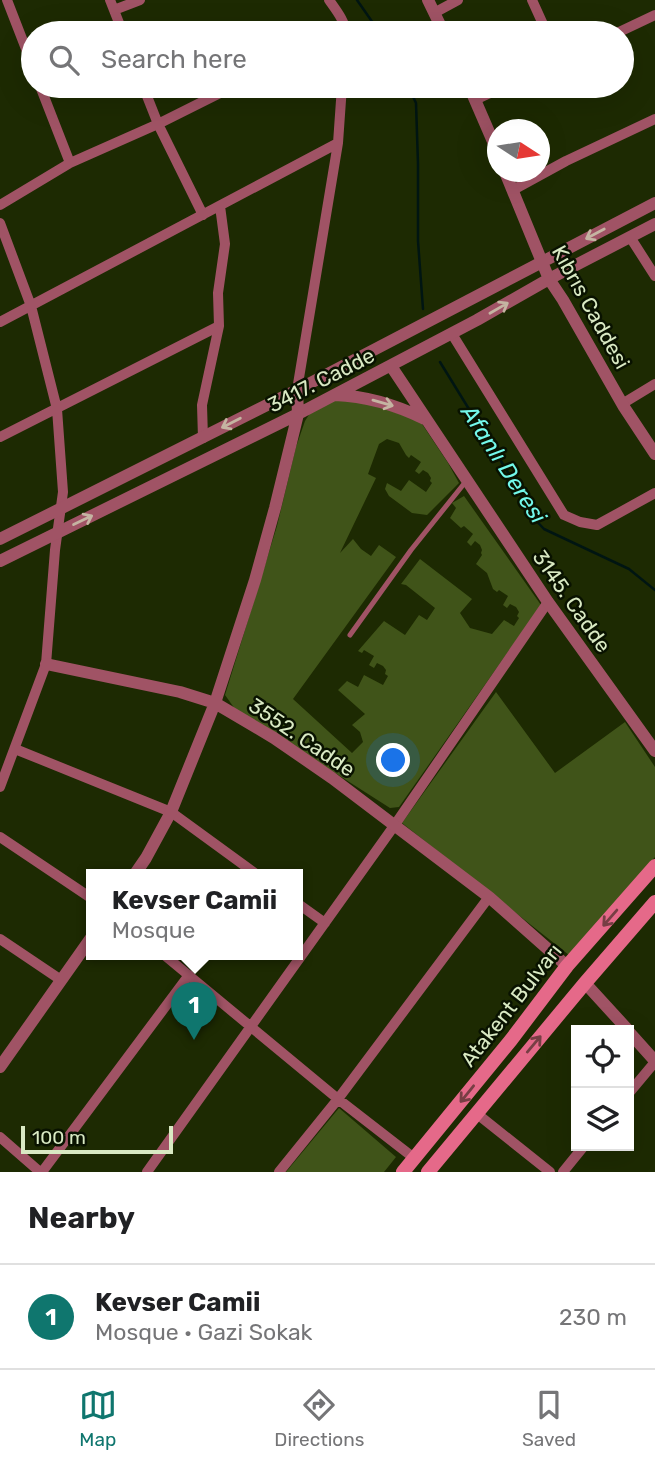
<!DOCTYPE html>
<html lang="en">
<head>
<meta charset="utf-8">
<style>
  :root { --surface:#fff; --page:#f2f2f2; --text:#202124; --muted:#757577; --line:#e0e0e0; --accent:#0f766e }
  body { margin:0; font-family:Rubik,sans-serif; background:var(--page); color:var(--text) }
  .controls { position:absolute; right:21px; bottom:21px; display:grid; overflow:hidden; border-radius:0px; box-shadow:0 7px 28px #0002 }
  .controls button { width:63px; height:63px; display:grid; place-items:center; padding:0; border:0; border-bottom:2px solid var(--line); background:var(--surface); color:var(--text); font:35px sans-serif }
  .compass { position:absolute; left:487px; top:119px; width:63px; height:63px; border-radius:50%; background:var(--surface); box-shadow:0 7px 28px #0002; rotate:102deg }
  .scale { position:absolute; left:21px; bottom:18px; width:152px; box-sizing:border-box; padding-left:7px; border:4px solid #d9e9c3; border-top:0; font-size:19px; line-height:24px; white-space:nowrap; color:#d9e9c3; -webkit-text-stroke:5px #091200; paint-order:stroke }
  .you { position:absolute; left:394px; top:761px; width:24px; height:24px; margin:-18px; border:5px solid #fff; border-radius:50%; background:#1a73e8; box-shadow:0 0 0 10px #1a73e833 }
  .badge { display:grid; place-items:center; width:46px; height:46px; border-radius:50%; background:var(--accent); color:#fff; font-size:23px; font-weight:700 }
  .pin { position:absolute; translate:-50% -58px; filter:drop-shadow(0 2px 4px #0008) }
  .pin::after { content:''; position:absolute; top:37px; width:24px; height:21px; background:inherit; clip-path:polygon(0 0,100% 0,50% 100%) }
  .popup { position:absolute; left:86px; top:869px; width:217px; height:91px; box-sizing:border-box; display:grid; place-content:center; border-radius:0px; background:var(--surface); filter:drop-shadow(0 2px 5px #0005); font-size:23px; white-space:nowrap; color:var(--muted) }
  .popup b { font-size:26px; color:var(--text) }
  .popup::after { content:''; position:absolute; left:50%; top:100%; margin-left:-14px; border:14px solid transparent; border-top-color:var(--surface) }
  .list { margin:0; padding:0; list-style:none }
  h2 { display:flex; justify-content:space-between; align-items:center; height:91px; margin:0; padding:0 28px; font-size:30px }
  h2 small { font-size:23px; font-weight:400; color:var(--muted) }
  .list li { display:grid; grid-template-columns:46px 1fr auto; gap:21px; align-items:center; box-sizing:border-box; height:105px; padding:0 28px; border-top:2px solid var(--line) }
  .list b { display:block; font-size:26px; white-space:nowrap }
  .list p { margin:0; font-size:23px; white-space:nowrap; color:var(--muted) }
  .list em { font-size:23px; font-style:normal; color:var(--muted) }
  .icon { flex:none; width:38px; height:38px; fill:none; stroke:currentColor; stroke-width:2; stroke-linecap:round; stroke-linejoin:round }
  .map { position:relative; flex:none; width:655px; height:1172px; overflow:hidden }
  .search { position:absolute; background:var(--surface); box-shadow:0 7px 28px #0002; left:21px; right:21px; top:21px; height:77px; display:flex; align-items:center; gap:18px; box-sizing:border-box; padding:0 24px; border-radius:38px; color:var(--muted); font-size:26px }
  .sheet { height:196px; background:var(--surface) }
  nav { display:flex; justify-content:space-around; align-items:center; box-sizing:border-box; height:98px; border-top:2px solid var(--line); background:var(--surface); font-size:19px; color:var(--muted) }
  nav a { display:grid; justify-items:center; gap:4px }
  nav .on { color:var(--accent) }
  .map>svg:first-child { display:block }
  .green { fill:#405419 }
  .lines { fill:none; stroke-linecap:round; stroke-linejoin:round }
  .stream { stroke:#001512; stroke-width:2.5 }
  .service { stroke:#a05365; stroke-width:5 }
  .minor { stroke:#a05365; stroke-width:10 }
  .tertiary { stroke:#a05365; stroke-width:12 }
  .secondary { stroke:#e56989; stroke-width:14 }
  .oneway { stroke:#c5b4a2 }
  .oneway2 { stroke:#773e44 }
  .labels { text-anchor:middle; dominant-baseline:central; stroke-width:5; stroke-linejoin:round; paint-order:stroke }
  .street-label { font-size:21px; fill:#d9e9c3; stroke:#091200 }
  .water-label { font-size:23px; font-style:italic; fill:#73f9eb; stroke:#091200 }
</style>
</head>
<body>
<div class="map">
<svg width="655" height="1172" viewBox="0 0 655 1172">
  <rect width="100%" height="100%" fill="#1d2a02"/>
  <!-- green -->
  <path class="green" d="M 335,397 L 357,399 L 420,421 L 448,463 L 459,483 L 427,515 L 412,513 L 389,496 L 385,489 L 387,483 L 401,491 L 409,480 L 426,492 L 432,483 L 430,481 L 431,478 L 428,473 L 423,470 L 419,474 L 415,471 L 421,462 L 411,455 L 409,458 L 406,455 L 399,443 L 387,439 L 379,444 L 368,474 L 376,478 L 340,553 L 353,539 L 361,549 L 371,556 L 379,545 L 396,557 L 293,699 L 352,753 L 363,742 L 360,732 L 352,725 L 365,714 L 338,690 L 347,681 L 358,687 L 364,675 L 383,685 L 388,676 L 385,674 L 386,670 L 383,666 L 377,663 L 374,668 L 369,665 L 374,656 L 364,650 L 362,653 L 358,651 L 384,621 L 405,635 L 419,615 L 427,620 L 435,608 L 406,585 L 401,584 L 420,559 L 472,599 L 460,613 L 470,628 L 492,634 L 504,620 L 514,626 L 519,618 L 517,616 L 519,612 L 516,607 L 510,604 L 507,608 L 503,605 L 508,596 L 499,590 L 497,592 L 493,589 L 487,573 L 476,564 L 482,555 L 481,553 L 482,550 L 480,545 L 475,541 L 471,546 L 467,542 L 473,534 L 464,526 L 461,528 L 450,518 L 456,508 L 452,503 L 464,496 L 541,605 L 399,807 L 390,808 L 235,709 L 225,695 L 277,526 L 296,447 L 305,421 L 312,410 Z
    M 496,692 L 555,773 L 625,722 L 655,767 L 655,857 L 569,955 L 402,823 Z
    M 339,1108 L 396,1157 L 384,1172 L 286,1172 Z"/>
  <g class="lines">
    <!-- stream -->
    <path class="stream" d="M 357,0 L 380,33
      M 408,86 L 416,103 L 418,164 L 418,241 L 423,309
      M 440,362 L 520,492 L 529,513 L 544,529 L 629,569 L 655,590"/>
    <!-- service -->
    <path class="service" d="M 350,635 L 411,550 L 467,480"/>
    <!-- minor -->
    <path class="minor" d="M 7,0 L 33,67
      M 110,0 L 123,33
      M 329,0 C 336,10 345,21 346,33
      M 532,0 L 547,33
      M 114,10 L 140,0
      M 434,13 L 458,0
      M 617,33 L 655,15
      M 40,86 L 70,163
      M 143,86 L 158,124 L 203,215
      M 475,100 L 505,86
      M 513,190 L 566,161 L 655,119
      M 0,205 L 70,163 L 158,124 L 234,86
      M 0,223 L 31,306 L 57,409 L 63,492 L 55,550 L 46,664 L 0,787
      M 630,237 L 655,276
      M 0,322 L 338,143
      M 452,334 L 564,515 L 580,522 L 597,525 L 655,493
      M 297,390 L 338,143 L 342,86
      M 622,404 L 655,384
      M 0,437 L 219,326
      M 203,438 L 202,405 L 219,326 L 218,293 L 225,244 L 220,206
      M 15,749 L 171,812 L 256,874
      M 0,837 L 91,898
      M 297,903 L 325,923
      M 0,939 L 61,980
      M 163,954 L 338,1099 L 414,1158
      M 629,1093 L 655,1062
      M 476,1113 L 550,1172
      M 0,1137 L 40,1172
      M 42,1172 L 189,975
      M 147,1172 L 394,826 L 548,602
      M 279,1172 L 338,1099 L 489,897
      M 563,1172 L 584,1146"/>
    <!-- tertiary -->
    <path class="tertiary" d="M 428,0 L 444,33
      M 469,86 L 498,153
      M 505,172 L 549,279 L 563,300 L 624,407 L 655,454
      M 391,366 L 548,602 L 655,751
      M 335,395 C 367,396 396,405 425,419
      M 0,539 L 297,390 L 655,203
      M 0,561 L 298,414 L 477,320 L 549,279 L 655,224
      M 46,664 L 180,692 L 215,703 L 274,738 L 332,778 L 489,897 L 567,966
      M 135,874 L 146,858 L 171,812 L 215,703 L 255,580 L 275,508 L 298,414 L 297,390
      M 585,983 L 628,1030
      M 629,1032 L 655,1061
      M 0,1067 L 91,938"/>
    <!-- secondary -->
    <path class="secondary" d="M 403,1172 L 511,1040 L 567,966 L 655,866
      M 428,1172 L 585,983 L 655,902"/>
  </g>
  <!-- one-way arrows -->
  <defs><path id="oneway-shaft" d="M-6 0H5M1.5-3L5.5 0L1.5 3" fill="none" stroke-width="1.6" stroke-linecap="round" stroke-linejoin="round" transform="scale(1.75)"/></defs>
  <g class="oneway">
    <use href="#oneway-shaft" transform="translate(595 234) rotate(152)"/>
    <use href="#oneway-shaft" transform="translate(499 308) rotate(-30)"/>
    <use href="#oneway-shaft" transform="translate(383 403) rotate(16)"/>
    <use href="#oneway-shaft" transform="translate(231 423) rotate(153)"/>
    <use href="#oneway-shaft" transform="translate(83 520) rotate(-26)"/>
  </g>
  <g class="oneway2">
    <use href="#oneway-shaft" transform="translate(610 918) rotate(131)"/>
    <use href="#oneway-shaft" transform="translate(534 1044) rotate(-50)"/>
    <use href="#oneway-shaft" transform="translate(467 1094) rotate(129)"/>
  </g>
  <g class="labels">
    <!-- street labels -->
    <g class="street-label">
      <text transform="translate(591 307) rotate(61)">Kıbrıs Caddesi</text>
      <text transform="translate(321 380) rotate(-27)">3417. Cadde</text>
      <text transform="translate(572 601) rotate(55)">3145. Cadde</text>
      <text transform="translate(302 737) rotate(34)">3552. Cadde</text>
      <text transform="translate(511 1005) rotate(-52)">Atakent Bulvarı</text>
    </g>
    <!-- water labels -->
    <g class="water-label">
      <text transform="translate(504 464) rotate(57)">Afanlı Deresi</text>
    </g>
  </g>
</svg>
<div class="controls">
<button><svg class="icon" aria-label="locate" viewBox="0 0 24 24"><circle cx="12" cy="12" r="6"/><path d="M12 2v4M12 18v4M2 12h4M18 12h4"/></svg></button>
<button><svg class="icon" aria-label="layers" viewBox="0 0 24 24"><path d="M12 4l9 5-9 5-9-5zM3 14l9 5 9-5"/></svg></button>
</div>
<svg class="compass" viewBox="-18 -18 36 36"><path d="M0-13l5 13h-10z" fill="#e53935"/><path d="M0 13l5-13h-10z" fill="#757577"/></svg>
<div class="scale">100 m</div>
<div class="you"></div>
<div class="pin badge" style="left:194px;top:1040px">1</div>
<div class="popup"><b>Kevser Camii</b>Mosque</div>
<div class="search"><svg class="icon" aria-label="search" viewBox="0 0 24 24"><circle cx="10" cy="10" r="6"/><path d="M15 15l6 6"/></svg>Search here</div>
</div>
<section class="sheet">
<h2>Nearby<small></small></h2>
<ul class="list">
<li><span class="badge">1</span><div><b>Kevser Camii</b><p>Mosque · Gazi Sokak</p></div><em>230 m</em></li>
</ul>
</section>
<nav>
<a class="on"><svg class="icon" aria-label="map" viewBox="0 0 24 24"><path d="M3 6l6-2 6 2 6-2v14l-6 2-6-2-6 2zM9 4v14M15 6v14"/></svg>Map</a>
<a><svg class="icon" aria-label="directions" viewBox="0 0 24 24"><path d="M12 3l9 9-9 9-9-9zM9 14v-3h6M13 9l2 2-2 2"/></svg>Directions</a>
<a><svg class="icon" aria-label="saved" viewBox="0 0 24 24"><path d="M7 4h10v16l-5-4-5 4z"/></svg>Saved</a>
</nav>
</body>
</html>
